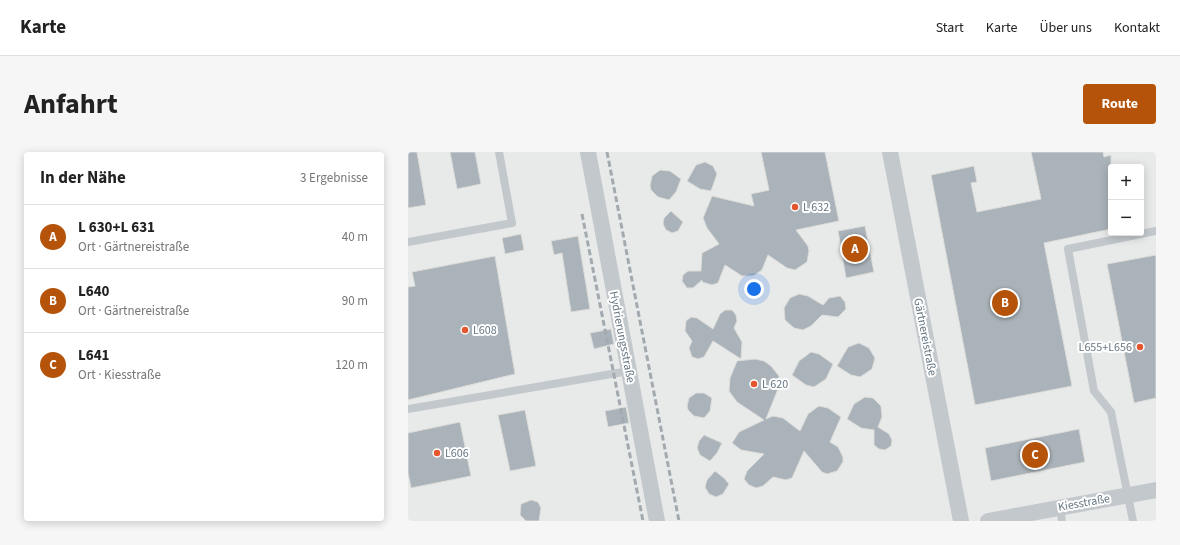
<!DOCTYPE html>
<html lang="de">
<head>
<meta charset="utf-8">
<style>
  :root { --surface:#fff; --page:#f6f6f6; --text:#222; --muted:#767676; --line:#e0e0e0; --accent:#b45309 }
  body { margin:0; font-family:"Source Sans 3",sans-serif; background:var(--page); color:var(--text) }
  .controls { position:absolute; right:12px; top:12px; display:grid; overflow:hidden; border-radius:4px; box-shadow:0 2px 10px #0003 }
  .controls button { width:36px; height:36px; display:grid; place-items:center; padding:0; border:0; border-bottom:1px solid var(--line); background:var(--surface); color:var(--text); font:20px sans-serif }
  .you { position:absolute; left:346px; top:137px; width:14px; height:14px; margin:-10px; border:3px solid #fff; border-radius:50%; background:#1a73e8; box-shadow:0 0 0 6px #1a73e833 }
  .badge { display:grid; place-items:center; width:26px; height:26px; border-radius:50%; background:var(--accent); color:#fff; font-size:13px; font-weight:700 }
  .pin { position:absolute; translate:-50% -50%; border:2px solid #fff; box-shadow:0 1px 4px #0006 }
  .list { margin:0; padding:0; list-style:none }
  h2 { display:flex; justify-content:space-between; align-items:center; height:52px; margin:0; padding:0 16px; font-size:17px }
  h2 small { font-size:13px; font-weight:400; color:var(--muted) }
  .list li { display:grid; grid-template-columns:26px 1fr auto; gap:12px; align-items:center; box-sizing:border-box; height:64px; padding:0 16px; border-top:1px solid var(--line) }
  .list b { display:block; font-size:15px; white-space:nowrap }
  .list p { margin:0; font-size:13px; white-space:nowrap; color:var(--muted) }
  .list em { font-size:13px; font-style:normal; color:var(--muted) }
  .map { position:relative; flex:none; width:748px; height:369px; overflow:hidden; border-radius:4px }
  header { display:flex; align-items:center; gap:24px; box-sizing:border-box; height:56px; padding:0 20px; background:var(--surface); border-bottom:1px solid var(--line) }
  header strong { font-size:19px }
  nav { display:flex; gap:22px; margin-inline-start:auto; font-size:14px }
  .intro { display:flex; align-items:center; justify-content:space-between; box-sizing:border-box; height:96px; padding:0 24px }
  h1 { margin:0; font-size:28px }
  .button { padding:10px 18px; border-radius:4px; background:var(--accent); color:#fff; font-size:14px; font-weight:700 }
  main { display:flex; gap:24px; padding:0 24px }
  aside { flex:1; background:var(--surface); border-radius:4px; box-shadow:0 2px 10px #0003 }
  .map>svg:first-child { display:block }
  .built { fill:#e8e9e9; fill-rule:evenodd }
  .building { fill:#aab3b9; stroke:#dcdcda }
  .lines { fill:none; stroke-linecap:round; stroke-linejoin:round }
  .service { stroke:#c3c8cc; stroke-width:8 }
  .minor { stroke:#c3c8cc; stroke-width:16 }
  .rail { stroke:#a2aab0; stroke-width:3; stroke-dasharray:6 3; stroke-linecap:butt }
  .poi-dot { fill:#e4572e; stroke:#fff; stroke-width:1.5 }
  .labels { text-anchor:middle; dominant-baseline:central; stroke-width:4; stroke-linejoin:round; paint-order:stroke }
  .poi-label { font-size:12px; fill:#657683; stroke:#fff; text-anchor:start }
  .street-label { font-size:12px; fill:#657683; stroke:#fff }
</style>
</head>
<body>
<header>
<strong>Karte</strong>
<nav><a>Start</a><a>Karte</a><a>Über uns</a><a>Kontakt</a></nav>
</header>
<div class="intro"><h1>Anfahrt</h1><a class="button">Route</a></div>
<main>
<aside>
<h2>In der Nähe<small>3 Ergebnisse</small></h2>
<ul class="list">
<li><span class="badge">A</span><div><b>L 630+L 631</b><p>Ort · Gärtnereistraße</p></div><em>40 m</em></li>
<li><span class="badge">B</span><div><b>L640</b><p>Ort · Gärtnereistraße</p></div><em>90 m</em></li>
<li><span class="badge">C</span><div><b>L641</b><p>Ort · Kiesstraße</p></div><em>120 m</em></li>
</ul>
</aside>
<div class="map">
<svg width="748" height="369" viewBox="0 0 748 369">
  <rect width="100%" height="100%" fill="#fafaf8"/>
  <!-- built -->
  <path class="built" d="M 0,0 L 748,0 L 748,369 L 0,369 ZM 703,15 L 733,15 L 733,81 L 703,81 Z"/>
  <!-- building -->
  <path class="building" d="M 0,0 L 9,0 L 18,53 L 0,56 Z
    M 42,0 L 67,0 L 73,32 L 49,37 Z
    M 353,0 L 417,0 L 431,69 L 388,78 L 400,94 L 401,99 L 399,110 L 387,118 L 379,116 L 360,103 L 354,118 L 345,124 L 334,124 L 317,113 L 310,131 L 304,133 L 294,130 L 294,128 L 285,136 L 279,136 L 274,129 L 275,123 L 280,119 L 293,119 L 294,101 L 311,92 L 299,76 L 295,66 L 304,44 L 346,54 L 343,42 L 361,38 Z
    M 623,0 L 695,0 L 696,5 L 703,3 L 703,77 L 636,91 L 664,234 L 567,253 L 523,23 L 566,14 L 569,30 L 563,31 L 569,60 L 633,47 Z
    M 297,10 L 305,14 L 309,22 L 303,39 L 292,37 L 279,29 L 288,13 Z
    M 252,18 L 262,19 L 273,27 L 268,40 L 261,48 L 250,45 L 243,38 L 242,34 L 244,24 Z
    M 263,59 L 275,70 L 270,79 L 264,81 L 258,78 L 255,72 L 256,66 Z
    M 457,74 L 466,120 L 438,126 L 430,79 Z
    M 113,82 L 116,98 L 97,102 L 94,86 Z
    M 170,84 L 182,157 L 163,160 L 154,101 L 146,103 L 143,89 Z
    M 748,103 L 748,246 L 726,251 L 699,112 Z
    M 87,104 L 107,222 L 0,248 L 0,135 L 7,134 L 4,120 Z
    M 391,142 L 400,144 L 415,153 L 421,146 L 432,144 L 437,150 L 438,157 L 430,165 L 414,163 L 403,174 L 395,178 L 386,176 L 377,168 L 376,156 L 382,146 Z
    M 317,158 L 324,158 L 328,163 L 329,169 L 326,176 L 334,190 L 333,207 L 305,189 L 296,205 L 290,207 L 284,205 L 281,196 L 284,189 L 277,179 L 278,169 L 283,165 L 289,166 L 305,177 L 312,162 Z
    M 203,177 L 206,192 L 186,197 L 182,181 Z
    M 451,191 L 461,196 L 467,206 L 464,217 L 452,225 L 443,223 L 429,214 L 440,195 Z
    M 403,200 L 411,202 L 425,212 L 418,227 L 406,235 L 398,233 L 384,223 L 391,209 Z
    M 347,207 L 356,209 L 363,214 L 371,224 L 370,237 L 358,267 L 365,264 L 375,266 L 392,279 L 400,262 L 411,254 L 420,256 L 433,265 L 422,290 L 430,295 L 435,305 L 435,310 L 429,319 L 419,322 L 414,320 L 396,299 L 384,326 L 378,328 L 365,325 L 355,334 L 348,336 L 341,333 L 336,327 L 339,319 L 356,302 L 333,298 L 324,291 L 331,280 L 356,268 L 329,250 L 321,239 L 322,226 L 329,209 Z
    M 288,241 L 296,241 L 304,246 L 302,259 L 296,266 L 286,264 L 280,258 L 279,254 L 281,246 Z
    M 457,245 L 465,246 L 473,254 L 474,265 L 470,275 L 481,282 L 484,288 L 483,294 L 477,298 L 471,297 L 466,293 L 466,278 L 453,276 L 439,267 L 446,252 Z
    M 218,255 L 221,271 L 200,275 L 197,259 Z
    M 117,258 L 128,314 L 102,319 L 90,263 Z
    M 52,270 L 63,324 L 3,336 L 0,321 L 0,281 Z
    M 671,277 L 677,310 L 583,329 L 577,296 Z
    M 296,283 L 314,291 L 309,301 L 302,309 L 292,303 L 289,296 L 291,289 Z
    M 307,319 L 316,326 L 321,332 L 315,342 L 308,345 L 301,342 L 297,335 L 299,328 Z
    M 123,348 L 130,350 L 133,356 L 131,369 L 118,369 L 112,363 L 113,352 Z"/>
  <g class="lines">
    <!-- service -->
    <path class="service" d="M 0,90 L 104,71 L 91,0
      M 0,257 L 221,219
      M 652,355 L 654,369
      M 725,369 L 703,260 L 686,239 L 660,97 L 748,79"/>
    <!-- minor -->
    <path class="minor" d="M 180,0 L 249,369
      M 482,0 L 553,369
      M 580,369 L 748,338"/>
    <!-- rail -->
    <path class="rail" d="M 199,0 L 271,369
      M 174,62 L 235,369"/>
  </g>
  <!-- markers -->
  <g class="poi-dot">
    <circle cx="387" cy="55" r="4"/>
    <circle cx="57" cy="178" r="4"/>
    <circle cx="732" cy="195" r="4"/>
    <circle cx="346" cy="232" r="4"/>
    <circle cx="29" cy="301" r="4"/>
  </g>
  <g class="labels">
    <!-- poi labels -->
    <g class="poi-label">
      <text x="395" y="55">L 632</text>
      <text x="65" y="178">L608</text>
      <text x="724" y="195" text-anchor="end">L655+L656</text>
      <text x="354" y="232">L 620</text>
      <text x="37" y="301">L606</text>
    </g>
    <!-- street labels -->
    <g class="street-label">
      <text transform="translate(214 185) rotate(79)">Hydrierungsstraße</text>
      <text transform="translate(517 185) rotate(79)">Gärtnereistraße</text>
      <text transform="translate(676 351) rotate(-10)">Kiesstraße</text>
    </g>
  </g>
</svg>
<div class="controls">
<button>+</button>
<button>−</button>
</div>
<div class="you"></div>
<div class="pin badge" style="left:447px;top:97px">A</div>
<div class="pin badge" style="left:597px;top:151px">B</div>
<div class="pin badge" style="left:627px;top:303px">C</div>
</div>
</main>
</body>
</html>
